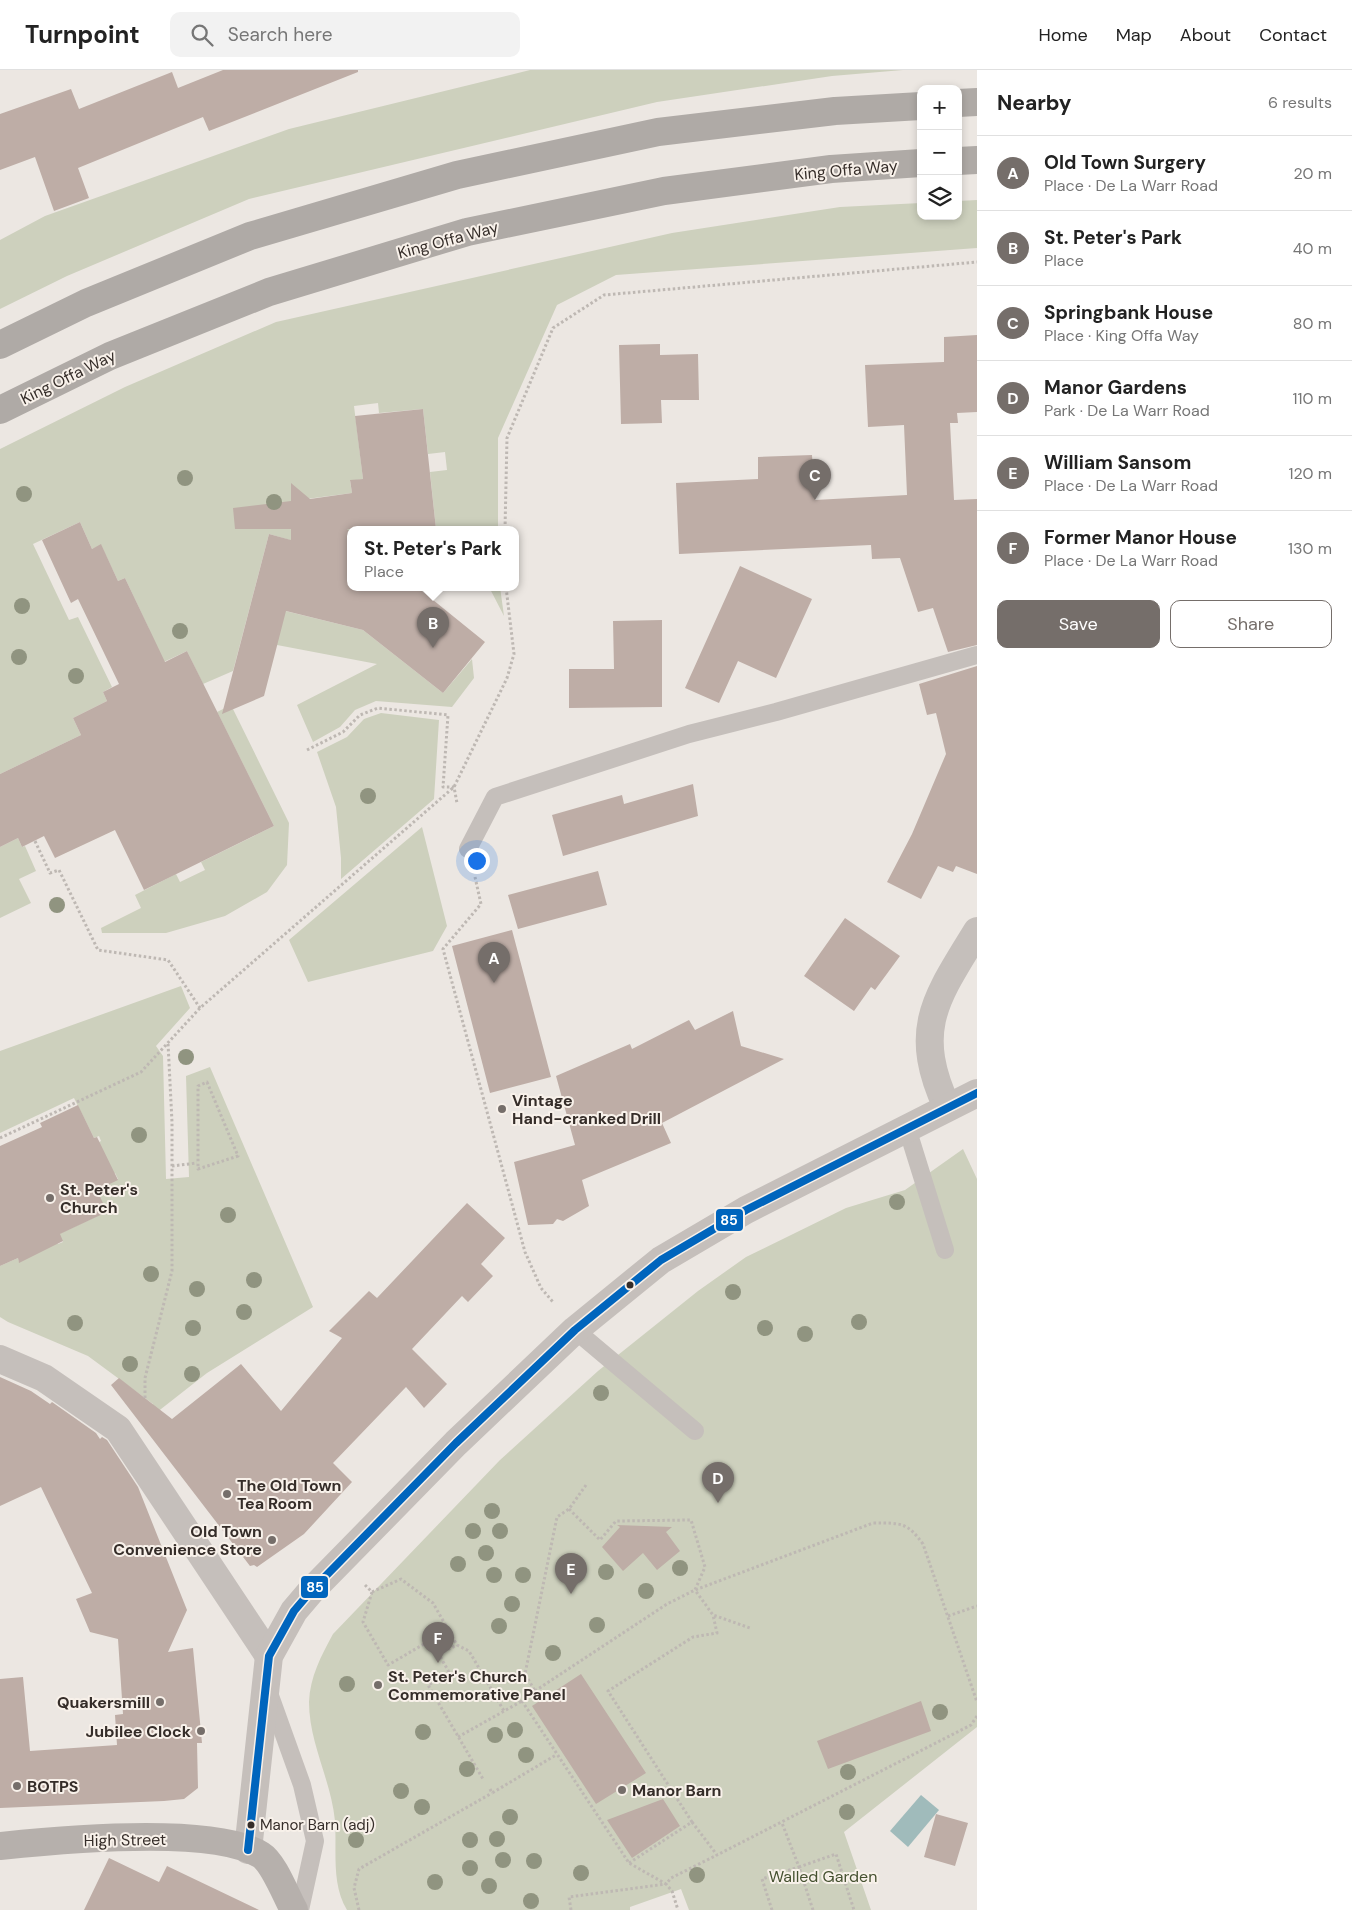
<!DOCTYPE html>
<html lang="en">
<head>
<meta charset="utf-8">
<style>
  :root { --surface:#fff; --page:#f2f2f2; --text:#222; --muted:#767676; --line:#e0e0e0; --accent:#756e6a }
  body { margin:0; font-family:"DM Sans",sans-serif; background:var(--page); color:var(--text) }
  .controls { position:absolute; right:15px; top:15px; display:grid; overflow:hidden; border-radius:10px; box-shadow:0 2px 8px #0003 }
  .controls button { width:45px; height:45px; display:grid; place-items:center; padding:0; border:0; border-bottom:1px solid var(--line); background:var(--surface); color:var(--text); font:25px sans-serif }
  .you { position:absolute; left:476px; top:790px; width:18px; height:18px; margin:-12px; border:4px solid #fff; border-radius:50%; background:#1a73e8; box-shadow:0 0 0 8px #1a73e833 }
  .badge { display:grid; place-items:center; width:32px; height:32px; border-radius:50%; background:var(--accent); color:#fff; font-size:16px; font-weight:700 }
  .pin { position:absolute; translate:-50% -41px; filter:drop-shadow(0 1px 2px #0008) }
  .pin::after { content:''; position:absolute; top:26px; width:18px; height:15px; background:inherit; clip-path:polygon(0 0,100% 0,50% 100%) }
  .popup { position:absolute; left:347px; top:456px; width:172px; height:65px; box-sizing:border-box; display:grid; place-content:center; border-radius:10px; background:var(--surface); filter:drop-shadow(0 1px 4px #0005); font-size:16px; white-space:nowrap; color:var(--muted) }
  .popup b { font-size:19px; color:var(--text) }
  .popup::after { content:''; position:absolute; left:50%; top:100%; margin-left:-10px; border:10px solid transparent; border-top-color:var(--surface) }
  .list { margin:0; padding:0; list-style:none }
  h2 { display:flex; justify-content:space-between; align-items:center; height:65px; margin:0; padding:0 20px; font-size:21px }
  h2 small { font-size:16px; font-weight:400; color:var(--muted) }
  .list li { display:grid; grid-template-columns:32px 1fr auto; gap:15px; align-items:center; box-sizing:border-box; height:75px; padding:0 20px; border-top:1px solid var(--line) }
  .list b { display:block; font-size:19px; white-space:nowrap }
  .list p { margin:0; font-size:16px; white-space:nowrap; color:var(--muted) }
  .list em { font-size:16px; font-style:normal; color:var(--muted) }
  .actions { display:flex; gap:10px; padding:15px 20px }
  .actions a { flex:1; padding:11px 0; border:1px solid var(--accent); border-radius:10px; text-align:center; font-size:18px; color:var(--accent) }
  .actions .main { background:var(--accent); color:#fff }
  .icon { flex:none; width:28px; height:28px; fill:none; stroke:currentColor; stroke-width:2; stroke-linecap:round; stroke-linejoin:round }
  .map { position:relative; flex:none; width:977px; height:1840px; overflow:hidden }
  header { display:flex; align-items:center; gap:30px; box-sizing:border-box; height:70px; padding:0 25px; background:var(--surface); border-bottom:1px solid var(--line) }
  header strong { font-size:24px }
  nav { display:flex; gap:28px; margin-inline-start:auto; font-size:18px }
  .search { width:350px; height:45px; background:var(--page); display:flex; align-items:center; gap:12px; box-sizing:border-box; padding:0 18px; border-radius:10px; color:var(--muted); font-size:19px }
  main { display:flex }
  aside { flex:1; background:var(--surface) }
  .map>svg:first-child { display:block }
  .green { fill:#cdd0bd }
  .water { fill:#a0bbbb }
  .building { fill:#beada6 }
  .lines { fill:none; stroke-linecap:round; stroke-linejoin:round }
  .path { stroke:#beb8b3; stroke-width:3; stroke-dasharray:2.5 2.5; stroke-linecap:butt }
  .service { stroke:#c5bfbb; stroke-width:18 }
  .minor { stroke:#c5bfbb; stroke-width:28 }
  .tertiary { stroke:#c5bfbb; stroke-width:28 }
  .secondary { stroke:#b6b0ac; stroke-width:28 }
  .trunk { stroke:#afaaa6; stroke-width:28 }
  .bus-1-casing { stroke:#f8f1ea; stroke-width:11 }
  .bus-1 { stroke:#0065bd; stroke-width:8 }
  .tree { fill:#909480 }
  .poi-dot { fill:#756e6a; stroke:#f8f1ea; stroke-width:2 }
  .bus-dot { fill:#352d29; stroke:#f8f1ea; stroke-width:2 }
  .labels { text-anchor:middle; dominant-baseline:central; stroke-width:4; stroke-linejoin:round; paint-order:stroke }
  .bus-label { font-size:15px; fill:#352d29; stroke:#f8f1ea; text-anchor:start }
  .street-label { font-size:16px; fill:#352d29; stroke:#f8f1ea }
  .poi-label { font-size:16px; font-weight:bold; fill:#352d29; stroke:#f8f1ea; text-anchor:start }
  .park-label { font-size:16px; fill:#455130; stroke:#f8f1ea }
  .line-badge { stroke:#f8f1ea; stroke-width:2 }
  .badge-label { font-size:14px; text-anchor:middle; font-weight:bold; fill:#fff }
</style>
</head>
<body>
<header>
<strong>Turnpoint</strong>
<div class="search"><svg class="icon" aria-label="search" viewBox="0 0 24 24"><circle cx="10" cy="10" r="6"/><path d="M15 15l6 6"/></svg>Search here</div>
<nav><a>Home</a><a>Map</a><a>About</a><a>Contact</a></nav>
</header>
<main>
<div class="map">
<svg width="977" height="1840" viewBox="0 0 977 1840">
  <rect width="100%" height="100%" fill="#ece7e2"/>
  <!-- green -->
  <path class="green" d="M 530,0 L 903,0 L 832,6 L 657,32 L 249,129 L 67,206 L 0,239 L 0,170 L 45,146 L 289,59 Z
    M 977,130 L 977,178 L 616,205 L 557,235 L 498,368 L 498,459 L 436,459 L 430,402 L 447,400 L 445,382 L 428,384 L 423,339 L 379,343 L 378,333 L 354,336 L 363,409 L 350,411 L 352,423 L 291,431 L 352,451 L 350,487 L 269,464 L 233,601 L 203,614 L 187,581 L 151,598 L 149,559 L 125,508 L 118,511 L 101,475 L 92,479 L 80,452 L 33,474 L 69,550 L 78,547 L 112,617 L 103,622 L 107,631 L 73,648 L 81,665 L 0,704 L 0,379 L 125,317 L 276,252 L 672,163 L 840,137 L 921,133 L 921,146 L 958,146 L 958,131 Z
    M 489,517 L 500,517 L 504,546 Z
    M 261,535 L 363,560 L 443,623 L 472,589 L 474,608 L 452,637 L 376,631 L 355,640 L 340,657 L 313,672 L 297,635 L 377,594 L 277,575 Z
    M 231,635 L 289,753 L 287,795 L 267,822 L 225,846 L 166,863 L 102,863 L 101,858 L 141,838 L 135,825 L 176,804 L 180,812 L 205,800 L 201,792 L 274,756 L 217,642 Z
    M 381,643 L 439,650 L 434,729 L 341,809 L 341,788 L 336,737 L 317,682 L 347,667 L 364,649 Z
    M 422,757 L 447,856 L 433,881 L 308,912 L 289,870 Z
    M 18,768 L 22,777 L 25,776 L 36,801 L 19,809 L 31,833 L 0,848 L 0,777 Z
    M 181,916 L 190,938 L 156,976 L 163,986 L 166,1109 L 189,1107 L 186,1006 L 210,997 L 313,1237 L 207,1303 L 147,1350 L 153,1334 L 88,1286 L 8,1252 L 0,1247 L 0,1196 L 18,1188 L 19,1192 L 56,1171 L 58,1174 L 63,1172 L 59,1164 L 106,1142 L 94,1114 L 118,1109 L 115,1103 L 111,1105 L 96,1074 L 101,1071 L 99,1066 L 94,1068 L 74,1028 L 0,1063 L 0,981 Z
    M 963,1079 L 977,1109 L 977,1657 L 844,1762 L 871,1840 L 689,1840 L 681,1819 L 630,1837 L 630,1840 L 347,1840 C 331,1813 337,1781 335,1751 C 331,1710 309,1673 309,1632 C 310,1607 321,1586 333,1564 L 500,1390 L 598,1301 L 698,1221 L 746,1187 L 846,1138 L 905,1120 Z"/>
  <!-- water -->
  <path class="water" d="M 921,1725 L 939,1740 L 908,1777 L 890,1761 Z"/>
  <!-- building -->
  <path class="building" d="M 223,0 L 358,0 L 358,2 L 209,61 L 203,47 L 78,98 L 89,128 L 54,141 L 35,87 L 0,100 L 0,44 L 71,19 L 79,39 L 172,2 L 178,18 Z
    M 977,265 L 977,342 L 957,343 L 958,353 L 950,353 L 954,430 L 977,429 L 977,575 L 948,582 L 933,538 L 918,542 L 900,488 L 872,489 L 871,475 L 679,484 L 676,413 L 758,409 L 758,387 L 812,385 L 815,430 L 907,425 L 904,355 L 868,357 L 865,295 L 944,292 L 944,267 Z
    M 660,274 L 660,285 L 698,284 L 699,330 L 661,330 L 662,353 L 621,354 L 619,275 Z
    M 423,339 L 436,459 L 347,459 L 350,462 L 350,517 L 417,517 L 485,572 L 443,623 L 363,560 L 286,541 L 264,626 L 222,644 L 269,464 L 291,470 L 291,459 L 235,459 L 233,438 L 291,431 L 291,413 L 310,429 L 352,423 L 350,410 L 363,409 L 355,346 Z
    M 80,452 L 92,479 L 101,474 L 118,511 L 125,508 L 165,592 L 187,581 L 274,756 L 144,820 L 115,760 L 55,788 L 44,766 L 22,777 L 18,768 L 0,777 L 0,704 L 81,665 L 73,648 L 107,631 L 103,622 L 119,614 L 78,529 L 71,533 L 42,470 Z
    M 740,496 L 812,529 L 776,608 L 738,591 L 719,633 L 685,618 Z
    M 662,550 L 662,637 L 569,638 L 569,599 L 614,599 L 613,551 Z
    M 977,596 L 977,804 L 956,796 L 953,802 L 938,796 L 921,829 L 887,812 L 912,764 L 946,684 L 936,643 L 927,645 L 919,614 Z
    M 693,714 L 698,746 L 563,786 L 552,745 L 622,725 L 624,734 Z
    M 598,801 L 607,835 L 518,859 L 508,825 Z
    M 845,848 L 900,886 L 875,920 L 871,917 L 854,941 L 804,906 Z
    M 512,860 L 551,1007 L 490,1023 L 452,876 Z
    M 733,941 L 741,976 L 784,989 L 662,1053 L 671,1073 L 582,1110 L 589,1136 L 563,1151 L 557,1149 L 553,1154 L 528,1155 L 514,1092 L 575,1075 L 556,1006 L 630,974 L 632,979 L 689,950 L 695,960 Z
    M 78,1035 L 94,1068 L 97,1067 L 118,1110 L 97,1120 L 107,1142 L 60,1164 L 63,1171 L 19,1193 L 18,1188 L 0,1196 L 0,1076 L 42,1057 L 40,1053 Z
    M 467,1133 L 505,1168 L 481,1194 L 493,1206 L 468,1232 L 462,1226 L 412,1279 L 447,1314 L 424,1338 L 406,1317 L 333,1393 L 352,1412 L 304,1464 L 257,1497 L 254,1495 L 250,1496 L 111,1315 L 119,1308 L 172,1349 L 241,1294 L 281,1341 L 342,1268 L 329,1261 L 369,1221 L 377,1228 Z
    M 0,1307 L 31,1321 L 50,1334 L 52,1332 L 96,1363 L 100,1369 L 102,1367 L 107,1370 L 138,1417 L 187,1540 L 168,1582 L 193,1578 L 202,1673 L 197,1673 L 198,1718 L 184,1729 L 164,1731 L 0,1738 L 0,1609 L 23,1607 L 30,1681 L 117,1675 L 115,1645 L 123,1644 L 118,1569 L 90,1562 L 76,1529 L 92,1523 L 41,1417 L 0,1436 Z
    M 617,1455 L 672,1457 L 666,1462 L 680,1481 L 657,1500 L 643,1483 L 623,1501 L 602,1477 L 620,1457 Z
    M 581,1604 L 646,1703 L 596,1734 L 532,1636 Z
    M 921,1631 L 931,1661 L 828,1699 L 817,1671 Z
    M 663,1729 L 680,1756 L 632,1788 L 607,1750 Z
    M 936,1744 L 968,1753 L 955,1796 L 924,1787 Z
    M 109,1788 L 159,1812 L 167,1796 L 259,1840 L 84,1840 Z"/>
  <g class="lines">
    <!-- path -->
    <path class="path" d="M 505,459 L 507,368 L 553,258 L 604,225 L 977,192
      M 307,680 L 343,662 L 360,645 L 378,638 L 448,645 L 443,717 L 454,717 L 457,733
      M 35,771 L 50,803 L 59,800 L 98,880 L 168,890 L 200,938
      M 475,807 L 481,834 L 443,879 L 525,1182 L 541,1218 L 553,1232
      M 207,1012 L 238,1086 L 198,1099 L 198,1016 Z
      M 0,1068 L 141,1002 L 200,938 L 454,717 L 507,608 L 514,584 L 506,517
      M 172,1096 L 197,1093
      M 145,1328 L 145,1308 L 172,1201 L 172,1052 L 168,973
      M 586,1415 L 569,1439 L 557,1447 L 525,1604 L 535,1621 L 522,1631 L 629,1793 L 666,1814 L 671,1808 L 717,1785
      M 569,1439 L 600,1470 L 616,1451 L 691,1450 L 705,1497 L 695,1520 L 713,1545 L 750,1558
      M 365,1515 L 372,1522 L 363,1552 L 388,1595 L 431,1570 L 450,1604 L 428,1615 L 483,1709
      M 372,1522 L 401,1509 L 433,1533 L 457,1575 L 469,1581 L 504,1641
      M 948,1546 L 977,1536
      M 439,1584 L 457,1575
      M 535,1621 L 667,1534 L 695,1520 L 873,1453 C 901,1453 907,1452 923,1474 L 977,1632
      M 458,1667 L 522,1631
      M 490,1719 L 492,1723 L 556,1685
      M 692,1752 L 717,1785 L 971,1655 L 977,1646
      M 629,1793 L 692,1752 L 608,1621 L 693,1567 L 717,1563 L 713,1545
      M 359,1840 L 354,1818 L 359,1799 L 492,1723
      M 571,1840 L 569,1827 L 666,1814 L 672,1821 L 678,1840
      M 772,1840 L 762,1809 L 799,1797 L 782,1753
      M 813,1840 L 799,1797 L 836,1784 L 854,1840"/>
    <!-- service -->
    <path class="service" d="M 468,779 L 495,727 L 689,664 L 776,642 L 977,585
      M 907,1058 L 945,1180
      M 575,1260 L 695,1361
      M 269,1623 L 302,1715 L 315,1771 L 300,1840"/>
    <!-- minor -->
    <path class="minor" d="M 947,1037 C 911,959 936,928 977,861
      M 0,1289 L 44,1308 L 118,1359 L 269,1586"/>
    <!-- tertiary -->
    <path class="tertiary" d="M 248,1780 L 269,1586 L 294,1541 L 311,1521 L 456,1373 L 575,1260 L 661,1190 L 746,1140 L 977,1023"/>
    <!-- secondary -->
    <path class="secondary" d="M 0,1776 C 58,1770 213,1755 261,1785 C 274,1793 286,1826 294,1840"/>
    <!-- trunk -->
    <path class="trunk" d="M 958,33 L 977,32
      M 958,91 L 977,90
      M 0,275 L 86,233 L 250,166 L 457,105 L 658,62 L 835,41 L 921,36
      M 0,340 L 110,286 L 269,222 L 467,162 L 664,121 L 831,99 L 921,93"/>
    <defs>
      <path id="bus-1" d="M 248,1780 L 269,1586 L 294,1541 L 311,1521 L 456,1373 L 575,1260 L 661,1190 L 746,1140 L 977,1023"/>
    </defs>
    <!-- bus-1 casing -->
    <use href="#bus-1" class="bus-1-casing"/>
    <!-- bus-1 -->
    <use href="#bus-1" class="bus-1"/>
  </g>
  <!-- trees -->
  <g class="tree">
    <circle cx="185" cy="408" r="8"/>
    <circle cx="24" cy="424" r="8"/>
    <circle cx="274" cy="432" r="8"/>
    <circle cx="22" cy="536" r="8"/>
    <circle cx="180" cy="561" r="8"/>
    <circle cx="19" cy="587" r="8"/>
    <circle cx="76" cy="606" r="8"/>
    <circle cx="368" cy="726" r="8"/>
    <circle cx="57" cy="835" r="8"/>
    <circle cx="186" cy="987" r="8"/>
    <circle cx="139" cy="1065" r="8"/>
    <circle cx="897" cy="1132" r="8"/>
    <circle cx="228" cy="1145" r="8"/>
    <circle cx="151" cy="1204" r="8"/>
    <circle cx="254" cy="1210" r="8"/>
    <circle cx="197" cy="1219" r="8"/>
    <circle cx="733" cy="1222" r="8"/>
    <circle cx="244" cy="1242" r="8"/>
    <circle cx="859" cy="1252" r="8"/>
    <circle cx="75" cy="1253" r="8"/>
    <circle cx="193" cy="1258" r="8"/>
    <circle cx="765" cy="1258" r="8"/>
    <circle cx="805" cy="1264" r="8"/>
    <circle cx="130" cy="1294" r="8"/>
    <circle cx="192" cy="1304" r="8"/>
    <circle cx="601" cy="1323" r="8"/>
    <circle cx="492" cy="1441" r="8"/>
    <circle cx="473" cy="1461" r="8"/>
    <circle cx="500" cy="1461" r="8"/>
    <circle cx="486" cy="1483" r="8"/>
    <circle cx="458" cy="1494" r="8"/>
    <circle cx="680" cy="1498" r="8"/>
    <circle cx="606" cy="1502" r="8"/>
    <circle cx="494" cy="1505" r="8"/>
    <circle cx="523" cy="1505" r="8"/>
    <circle cx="646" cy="1521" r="8"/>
    <circle cx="512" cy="1534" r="8"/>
    <circle cx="597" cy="1555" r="8"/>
    <circle cx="499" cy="1556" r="8"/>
    <circle cx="553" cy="1583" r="8"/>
    <circle cx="347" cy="1614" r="8"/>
    <circle cx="940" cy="1642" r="8"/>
    <circle cx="515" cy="1660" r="8"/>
    <circle cx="423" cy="1662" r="8"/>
    <circle cx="495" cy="1665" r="8"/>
    <circle cx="526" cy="1685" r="8"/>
    <circle cx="467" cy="1699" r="8"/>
    <circle cx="848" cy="1702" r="8"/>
    <circle cx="401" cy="1721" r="8"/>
    <circle cx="422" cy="1737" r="8"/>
    <circle cx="847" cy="1742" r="8"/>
    <circle cx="510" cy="1747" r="8"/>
    <circle cx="497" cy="1769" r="8"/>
    <circle cx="356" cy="1770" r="8"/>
    <circle cx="470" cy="1770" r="8"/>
    <circle cx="503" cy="1790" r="8"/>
    <circle cx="534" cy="1791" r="8"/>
    <circle cx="470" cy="1798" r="8"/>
    <circle cx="581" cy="1803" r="8"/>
    <circle cx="697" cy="1805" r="8"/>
    <circle cx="435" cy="1812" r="8"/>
    <circle cx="489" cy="1816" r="8"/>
    <circle cx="531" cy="1831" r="8"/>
  </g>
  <!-- markers -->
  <g class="poi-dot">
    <circle cx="502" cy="1039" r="5"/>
    <circle cx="50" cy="1128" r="5"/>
    <circle cx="227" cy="1424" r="5"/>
    <circle cx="272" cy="1470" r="5"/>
    <circle cx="378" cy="1615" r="5"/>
    <circle cx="160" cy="1632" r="5"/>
    <circle cx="201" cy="1661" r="5"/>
    <circle cx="17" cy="1716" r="5"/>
    <circle cx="622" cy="1720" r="5"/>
  </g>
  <g class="bus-dot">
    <circle cx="630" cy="1215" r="4.5"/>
    <circle cx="251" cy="1755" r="4.5"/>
  </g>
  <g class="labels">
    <!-- bus labels -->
    <g class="bus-label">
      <text x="260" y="1755">Manor Barn (adj)</text>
    </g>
    <!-- street labels -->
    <g class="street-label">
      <text transform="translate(846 100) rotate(-5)">King Offa Way</text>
      <text transform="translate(448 170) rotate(-15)">King Offa Way</text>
      <text transform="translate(68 307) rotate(-26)">King Offa Way</text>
      <text transform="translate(125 1770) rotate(-1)">High Street</text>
    </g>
    <!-- poi labels -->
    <g class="poi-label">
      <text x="512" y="1030">Vintage<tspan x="512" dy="18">Hand-cranked Drill</tspan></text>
      <text x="60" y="1119">St. Peter's<tspan x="60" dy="18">Church</tspan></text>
      <text x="237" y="1415">The Old Town<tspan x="237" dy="18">Tea Room</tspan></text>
      <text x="262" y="1461" text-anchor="end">Old Town<tspan x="262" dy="18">Convenience Store</tspan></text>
      <text x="388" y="1606">St. Peter's Church<tspan x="388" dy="18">Commemorative Panel</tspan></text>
      <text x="150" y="1632" text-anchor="end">Quakersmill</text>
      <text x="191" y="1661" text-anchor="end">Jubilee Clock</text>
      <text x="27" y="1716">BOTPS</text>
      <text x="632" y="1720">Manor Barn</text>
    </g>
    <!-- park labels -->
    <g class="park-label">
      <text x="823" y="1806">Walled Garden</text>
    </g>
  </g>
  <g class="line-badge">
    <rect x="715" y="1138" width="29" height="24" rx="5" fill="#0065bd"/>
    <rect x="300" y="1505" width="29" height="24" rx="5" fill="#0065bd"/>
  </g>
  <g class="badge-label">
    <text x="729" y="1155">85</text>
    <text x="315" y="1522">85</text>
  </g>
</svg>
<div class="controls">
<button>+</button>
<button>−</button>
<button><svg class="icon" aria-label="layers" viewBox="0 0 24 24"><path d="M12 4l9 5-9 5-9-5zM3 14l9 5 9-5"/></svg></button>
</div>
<div class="you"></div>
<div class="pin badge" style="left:494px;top:913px">A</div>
<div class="pin badge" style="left:433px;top:578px">B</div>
<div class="popup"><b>St. Peter's Park</b>Place</div>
<div class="pin badge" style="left:815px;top:430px">C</div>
<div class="pin badge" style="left:718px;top:1433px">D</div>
<div class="pin badge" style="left:571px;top:1524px">E</div>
<div class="pin badge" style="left:438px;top:1593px">F</div>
</div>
<aside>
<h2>Nearby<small>6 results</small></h2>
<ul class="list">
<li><span class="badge">A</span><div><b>Old Town Surgery</b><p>Place · De La Warr Road</p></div><em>20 m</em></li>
<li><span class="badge">B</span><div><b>St. Peter's Park</b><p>Place</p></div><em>40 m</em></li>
<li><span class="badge">C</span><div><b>Springbank House</b><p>Place · King Offa Way</p></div><em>80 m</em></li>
<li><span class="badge">D</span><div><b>Manor Gardens</b><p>Park · De La Warr Road</p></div><em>110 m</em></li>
<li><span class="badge">E</span><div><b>William Sansom</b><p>Place · De La Warr Road</p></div><em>120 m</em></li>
<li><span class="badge">F</span><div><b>Former Manor House</b><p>Place · De La Warr Road</p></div><em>130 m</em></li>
</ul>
<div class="actions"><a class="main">Save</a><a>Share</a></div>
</aside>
</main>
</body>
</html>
